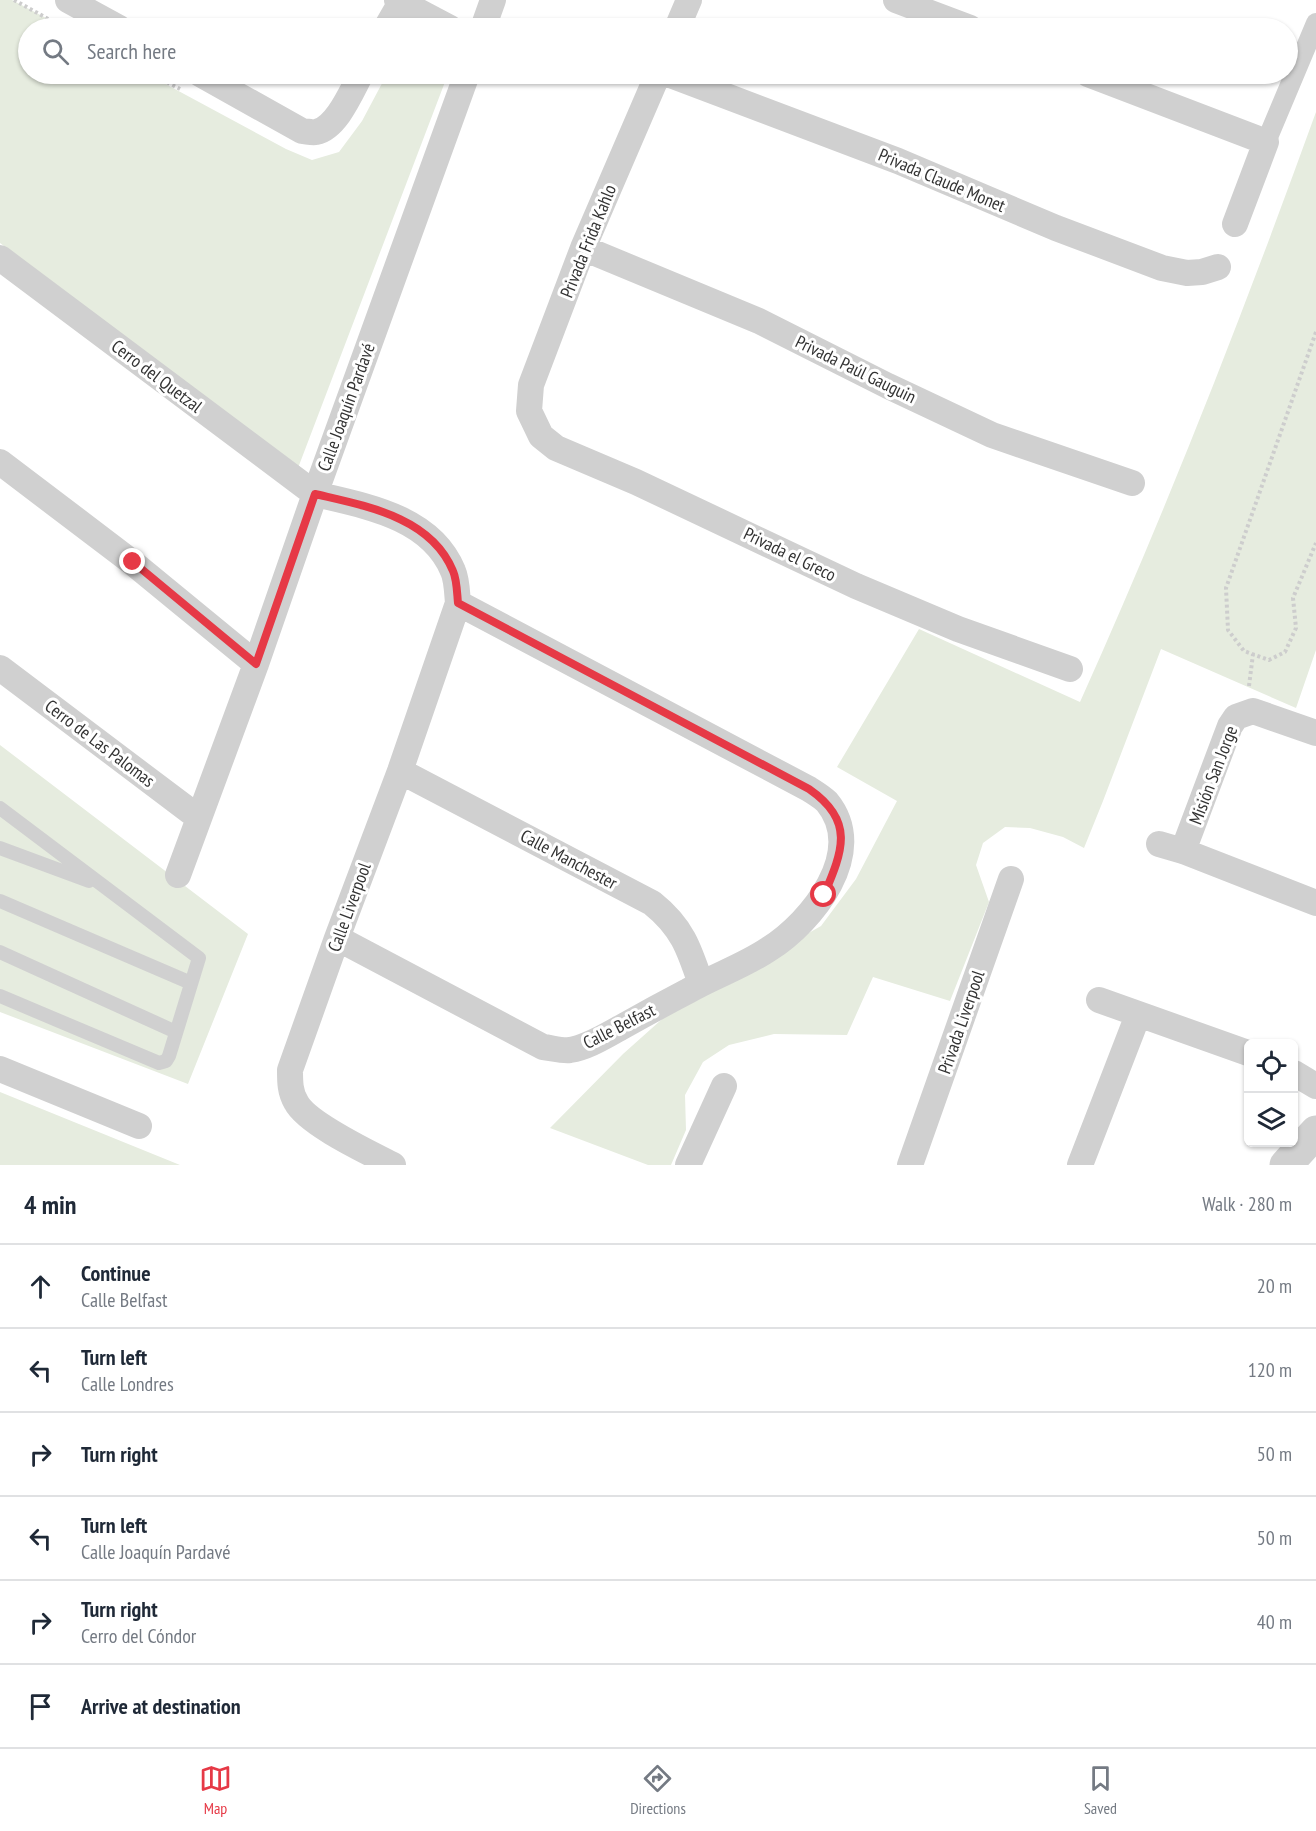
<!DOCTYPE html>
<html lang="en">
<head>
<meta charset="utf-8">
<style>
  :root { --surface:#fff; --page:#f2f2f3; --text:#1f2937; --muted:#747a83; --line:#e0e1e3; --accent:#e63946 }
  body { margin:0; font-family:"PT Sans Narrow",sans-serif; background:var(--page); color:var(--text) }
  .controls { position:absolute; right:18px; bottom:18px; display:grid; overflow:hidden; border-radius:9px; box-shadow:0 2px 4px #0004 }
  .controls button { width:54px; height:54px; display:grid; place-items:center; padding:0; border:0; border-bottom:2px solid var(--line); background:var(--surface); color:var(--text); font:30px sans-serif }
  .stop { position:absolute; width:18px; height:18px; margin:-14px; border:4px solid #e63946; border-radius:50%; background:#fff }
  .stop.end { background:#e63946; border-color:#fff; box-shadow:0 2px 6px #0008 }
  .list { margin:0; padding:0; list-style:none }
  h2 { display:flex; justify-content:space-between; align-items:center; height:78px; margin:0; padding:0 24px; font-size:26px }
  h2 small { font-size:20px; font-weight:400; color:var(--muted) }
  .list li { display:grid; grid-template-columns:39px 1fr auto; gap:18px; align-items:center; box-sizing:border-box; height:84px; padding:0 24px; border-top:2px solid var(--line) }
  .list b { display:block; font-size:22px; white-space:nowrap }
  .list p { margin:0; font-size:20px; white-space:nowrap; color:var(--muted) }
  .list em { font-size:20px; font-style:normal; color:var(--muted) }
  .icon { flex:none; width:33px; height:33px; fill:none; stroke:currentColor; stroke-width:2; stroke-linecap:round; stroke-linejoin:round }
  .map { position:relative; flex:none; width:1316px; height:1165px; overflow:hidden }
  .search { position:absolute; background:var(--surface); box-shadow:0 2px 4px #0004; left:18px; right:18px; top:18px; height:66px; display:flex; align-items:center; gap:15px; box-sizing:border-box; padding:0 21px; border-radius:33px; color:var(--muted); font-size:22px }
  .sheet { height:582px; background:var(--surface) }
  nav { display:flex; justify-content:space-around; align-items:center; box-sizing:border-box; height:84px; border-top:2px solid var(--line); background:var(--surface); font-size:16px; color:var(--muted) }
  nav a { display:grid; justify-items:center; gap:3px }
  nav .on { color:var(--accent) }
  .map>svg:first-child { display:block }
  .green { fill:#e6ecdf }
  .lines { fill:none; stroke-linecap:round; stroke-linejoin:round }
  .path { stroke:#cdcdcd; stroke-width:4; stroke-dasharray:3 3; stroke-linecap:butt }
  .service { stroke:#d0d0d0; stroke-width:14 }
  .pedestrian { stroke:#d0d0d0; stroke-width:20 }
  .minor { stroke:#d0d0d0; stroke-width:26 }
  .tertiary { stroke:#d0d0d0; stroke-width:33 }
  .route { stroke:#e63946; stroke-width:8 }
  .labels { text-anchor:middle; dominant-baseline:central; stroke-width:6; stroke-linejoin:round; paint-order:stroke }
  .street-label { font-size:18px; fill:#333; stroke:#fff }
</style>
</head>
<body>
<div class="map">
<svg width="1316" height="1165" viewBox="0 0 1316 1165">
  <rect width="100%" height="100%" fill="#fff"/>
  <!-- green -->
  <path class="green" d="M 0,0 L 12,0 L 65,28 L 28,28 L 28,74 L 147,74 L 286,149 L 312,160 L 339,152 L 362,121 L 387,74 L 448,74 L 298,468 L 0,243 Z
    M 1316,112 L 1316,650 L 1296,708 L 1161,649 L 1103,801 L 1084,848 L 1063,837 L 1030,828 L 1005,827 L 983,843 L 976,865 L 989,902 L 950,1001 L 873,977 L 847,1035 L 774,1034 L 729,1045 L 703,1062 L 685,1095 L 686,1130 L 671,1165 L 648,1165 L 550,1128 L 623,1054 L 670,1012 L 821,926 L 856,879 L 897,801 L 837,767 L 919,629 L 1080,702 C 1167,509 1244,311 1316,112 Z
    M 0,745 L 248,934 L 188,1084 L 0,1012 Z
    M 0,1092 L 180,1165 L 0,1165 Z"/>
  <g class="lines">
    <!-- path -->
    <path class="path" d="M 14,0 L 50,20
      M 151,74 L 180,89
      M 1316,332 L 1226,588 L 1228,630 L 1244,651 L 1269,660 L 1285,652 L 1296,628 L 1293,598 L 1316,543
      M 1249,686 L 1253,654"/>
    <!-- service -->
    <path class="service" d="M 0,808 L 199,958 L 169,1056 L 166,1061 L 159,1063 L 0,996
      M 0,848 L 89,881
      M 0,901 L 191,983
      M 0,952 L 176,1032"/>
    <!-- pedestrian -->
    <path class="pedestrian" d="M 1266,142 L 1316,23"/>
    <!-- minor -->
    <path class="minor" d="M 68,0 L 119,28
      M 397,0 L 450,28
      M 896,0 L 970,28
      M 386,28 L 401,2
      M 483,28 L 493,0
      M 677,28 L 689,0
      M 200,74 L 302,131 C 306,131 312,133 316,132 C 337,128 352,90 361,74
      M 658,74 L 583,248 L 531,385 L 529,411 L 541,436 L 556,448 L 636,482 L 856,586 L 958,629 L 1070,669
      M 668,74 L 898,161 L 1056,228 L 1162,268 L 1187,273 L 1202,272 L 1218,267
      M 1088,74 L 1266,142 L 1235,224
      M 583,248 L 759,321 L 888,386 L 992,435 L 1132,483
      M 0,258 L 315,494 C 366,506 431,517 453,571 C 457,580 457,593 458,603 L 400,771 L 337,938 L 290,1070 C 290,1082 290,1092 296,1102 C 307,1124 370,1153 393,1165
      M 0,462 L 133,563 L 256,664
      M 0,668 L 199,818
      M 400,771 L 652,903 C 682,927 689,948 701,984
      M 1159,844 L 1183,851 L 1316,903
      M 1183,851 L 1230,726 L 1236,717 L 1253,711 L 1316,733
      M 178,875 L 256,664 L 315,494 L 467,74
      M 337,938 L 543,1047 C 552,1048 562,1051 570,1050 C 588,1047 605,1036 620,1028 C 643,1015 665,1003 688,991 C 714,976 744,966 769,949 C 812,922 868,852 827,802 C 822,797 815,793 809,789 L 458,603
      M 1099,1000 L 1248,1053
      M 0,1069 L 139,1126
      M 1294,1073 L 1316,1086
      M 688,1165 L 724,1086
      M 910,1165 L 1011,879
      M 1080,1165 L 1138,1015"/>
    <!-- tertiary -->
    <path class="tertiary" d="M 1286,1165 L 1316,1132"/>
  </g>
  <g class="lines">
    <!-- route -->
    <path class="route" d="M 133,562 L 256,664 L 315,494 C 366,506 431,517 453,571 C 457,580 457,593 458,603 L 809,789 C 855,821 843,850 824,895"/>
  </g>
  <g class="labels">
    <!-- street labels -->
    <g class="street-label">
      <text transform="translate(942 180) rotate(23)">Privada Claude Monet</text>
      <text transform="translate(588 241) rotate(-68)">Privada Frida Kahlo</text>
      <text transform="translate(856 369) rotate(26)">Privada Paúl Gauguin</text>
      <text transform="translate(157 376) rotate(37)">Cerro del Quetzal</text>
      <text transform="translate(346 407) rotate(-70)">Calle Joaquín Pardavé</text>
      <text transform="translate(790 554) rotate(26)">Privada el Greco</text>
      <text transform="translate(100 743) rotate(37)">Cerro de Las Palomas</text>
      <text transform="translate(1213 775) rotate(-69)">Misión San Jorge</text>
      <text transform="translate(569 859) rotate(28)">Calle Manchester</text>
      <text transform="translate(349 907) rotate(-70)">Calle Liverpool</text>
      <text transform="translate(961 1022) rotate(-71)">Privada Liverpool</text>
      <text transform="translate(619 1026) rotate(-27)">Calle Belfast</text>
    </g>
  </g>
</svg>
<div class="controls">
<button><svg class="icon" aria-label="locate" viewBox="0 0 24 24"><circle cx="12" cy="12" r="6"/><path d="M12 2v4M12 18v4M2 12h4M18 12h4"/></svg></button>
<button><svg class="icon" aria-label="layers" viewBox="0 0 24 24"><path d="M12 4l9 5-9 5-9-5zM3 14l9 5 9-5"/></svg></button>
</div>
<div class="stop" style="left:824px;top:895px"></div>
<div class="stop end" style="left:133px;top:562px"></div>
<div class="search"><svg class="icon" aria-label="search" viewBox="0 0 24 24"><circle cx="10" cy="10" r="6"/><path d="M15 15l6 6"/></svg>Search here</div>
</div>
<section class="sheet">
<h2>4 min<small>Walk · 280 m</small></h2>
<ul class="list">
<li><svg class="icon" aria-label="ahead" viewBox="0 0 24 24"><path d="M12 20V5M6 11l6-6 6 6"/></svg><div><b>Continue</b><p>Calle Belfast</p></div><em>20 m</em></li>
<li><svg class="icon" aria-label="left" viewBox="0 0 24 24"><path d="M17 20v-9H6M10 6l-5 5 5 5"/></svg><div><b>Turn left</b><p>Calle Londres</p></div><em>120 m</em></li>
<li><svg class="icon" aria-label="right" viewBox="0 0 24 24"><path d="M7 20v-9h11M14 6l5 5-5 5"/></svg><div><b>Turn right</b></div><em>50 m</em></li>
<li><svg class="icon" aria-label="left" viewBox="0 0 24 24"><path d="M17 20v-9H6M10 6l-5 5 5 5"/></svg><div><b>Turn left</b><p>Calle Joaquín Pardavé</p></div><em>50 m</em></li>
<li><svg class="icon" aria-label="right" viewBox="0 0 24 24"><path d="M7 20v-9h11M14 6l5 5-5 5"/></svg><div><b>Turn right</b><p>Cerro del Cóndor</p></div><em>40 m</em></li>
<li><svg class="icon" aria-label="arrive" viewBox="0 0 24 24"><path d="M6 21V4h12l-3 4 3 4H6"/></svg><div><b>Arrive at destination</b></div></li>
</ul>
</section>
<nav>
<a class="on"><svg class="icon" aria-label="map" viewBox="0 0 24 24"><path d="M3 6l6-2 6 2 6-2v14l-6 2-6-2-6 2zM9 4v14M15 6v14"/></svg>Map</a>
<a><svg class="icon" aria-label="directions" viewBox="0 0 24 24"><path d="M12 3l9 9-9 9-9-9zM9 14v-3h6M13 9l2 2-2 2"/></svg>Directions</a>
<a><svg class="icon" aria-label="saved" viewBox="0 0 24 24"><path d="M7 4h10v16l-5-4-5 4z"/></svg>Saved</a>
</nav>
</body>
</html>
